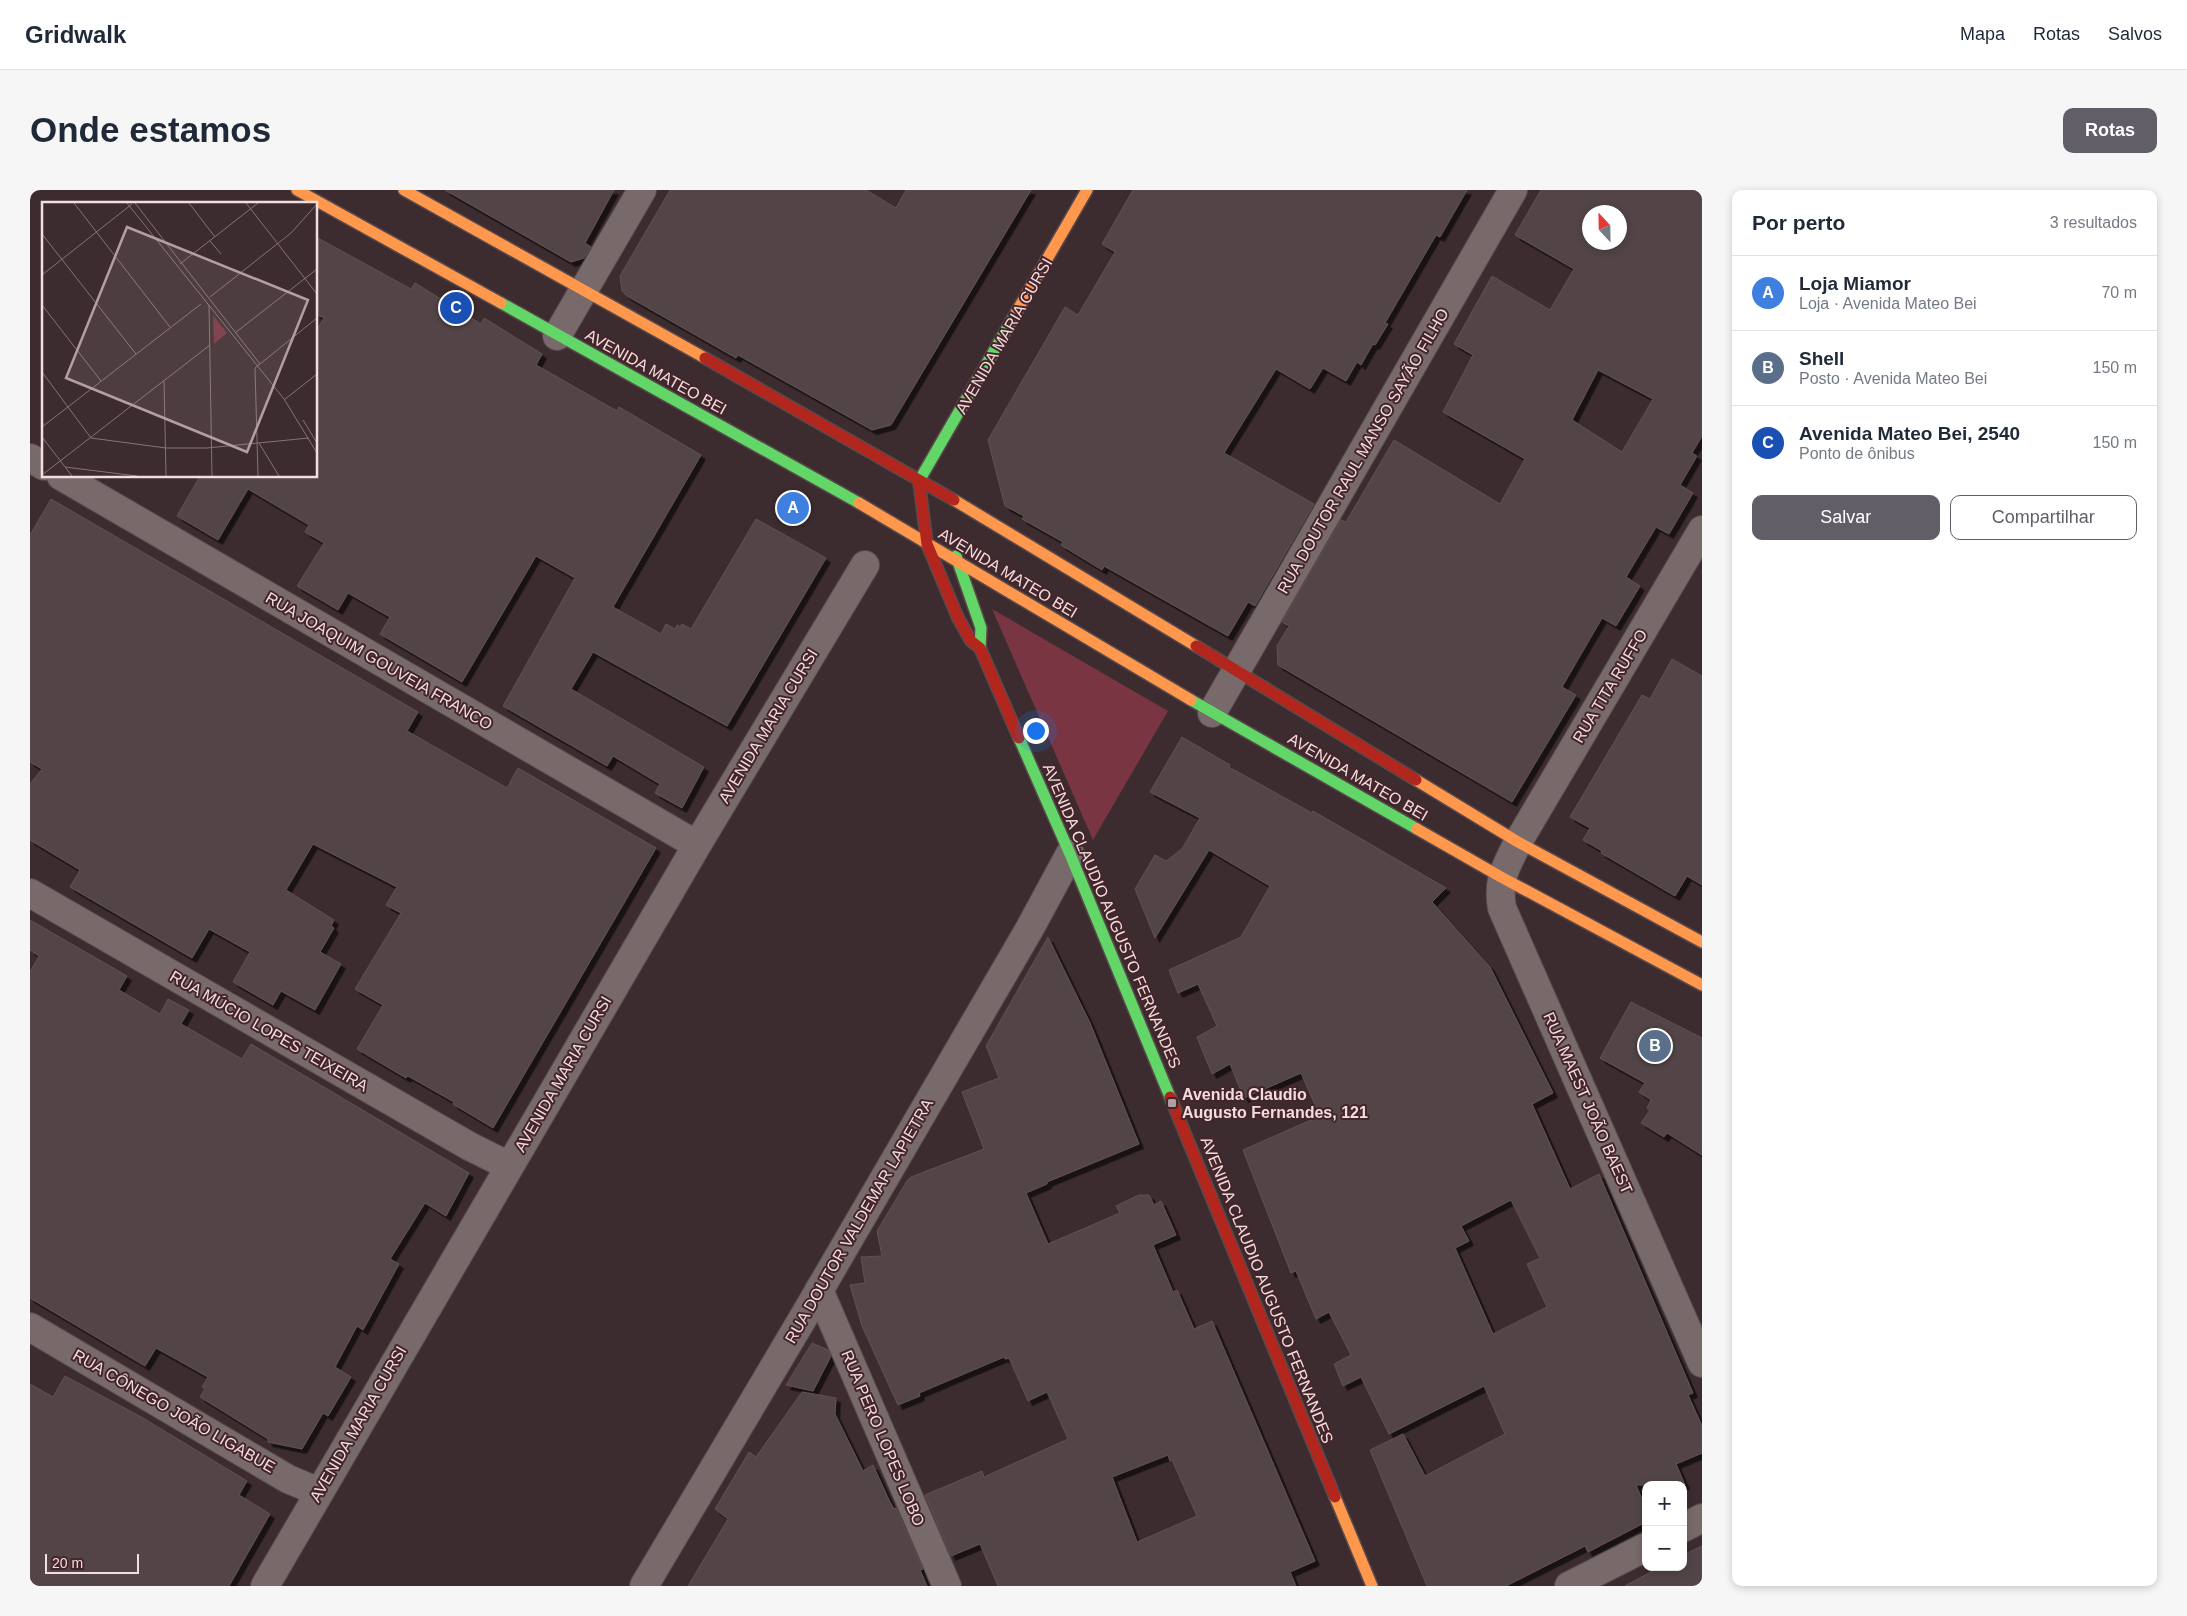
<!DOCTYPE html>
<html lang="pt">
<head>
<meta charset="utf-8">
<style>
  :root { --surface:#fff; --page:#f6f6f7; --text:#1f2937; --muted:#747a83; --line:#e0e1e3; --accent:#625e67 }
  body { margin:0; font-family:Arial,sans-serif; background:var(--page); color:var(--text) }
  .controls { position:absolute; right:15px; bottom:15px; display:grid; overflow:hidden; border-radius:10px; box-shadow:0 2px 8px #0003 }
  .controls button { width:45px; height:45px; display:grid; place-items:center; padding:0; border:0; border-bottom:1px solid var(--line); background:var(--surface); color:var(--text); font:25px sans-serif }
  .compass { position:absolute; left:1552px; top:15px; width:45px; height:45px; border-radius:50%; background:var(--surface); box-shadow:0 2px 8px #0003; rotate:338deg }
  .scale { position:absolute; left:15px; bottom:12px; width:94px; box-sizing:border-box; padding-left:5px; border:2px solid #f2dddf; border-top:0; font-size:14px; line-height:18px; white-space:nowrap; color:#f2dddf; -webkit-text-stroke:4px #44252a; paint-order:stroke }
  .you { position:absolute; left:1005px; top:540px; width:18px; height:18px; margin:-12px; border:4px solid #fff; border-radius:50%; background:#1a73e8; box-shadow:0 0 0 8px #1a73e833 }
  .badge { display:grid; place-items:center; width:32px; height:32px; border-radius:50%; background:var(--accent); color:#fff; font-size:16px; font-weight:700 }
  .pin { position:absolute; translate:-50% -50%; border:2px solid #fff; box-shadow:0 1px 5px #0006 }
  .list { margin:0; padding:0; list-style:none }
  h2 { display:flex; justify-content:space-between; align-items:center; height:65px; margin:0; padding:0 20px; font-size:21px }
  h2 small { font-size:16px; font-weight:400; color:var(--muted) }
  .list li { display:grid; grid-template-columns:32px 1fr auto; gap:15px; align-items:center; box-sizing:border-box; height:75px; padding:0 20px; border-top:1px solid var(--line) }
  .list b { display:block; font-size:19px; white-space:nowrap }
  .list p { margin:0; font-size:16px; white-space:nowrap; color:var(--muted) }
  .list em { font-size:16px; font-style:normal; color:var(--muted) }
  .actions { display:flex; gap:10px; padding:15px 20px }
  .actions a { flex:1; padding:11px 0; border:1px solid var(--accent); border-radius:10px; text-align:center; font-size:18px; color:var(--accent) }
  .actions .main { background:var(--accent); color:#fff }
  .map { position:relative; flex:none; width:1672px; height:1396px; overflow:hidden; border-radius:10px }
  header { display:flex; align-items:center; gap:30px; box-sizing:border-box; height:70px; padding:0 25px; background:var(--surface); border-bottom:1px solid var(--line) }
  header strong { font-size:24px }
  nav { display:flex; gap:28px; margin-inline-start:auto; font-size:18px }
  .intro { display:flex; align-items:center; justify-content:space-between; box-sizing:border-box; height:120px; padding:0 30px }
  h1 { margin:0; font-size:35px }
  .button { padding:12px 22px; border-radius:10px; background:var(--accent); color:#fff; font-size:18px; font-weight:700 }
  main { display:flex; gap:30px; padding:0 30px }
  aside { flex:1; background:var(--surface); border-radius:10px; box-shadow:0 2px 8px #0003 }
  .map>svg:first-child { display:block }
  .green { fill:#793542 }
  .building { fill:#534547; stroke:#605153; fill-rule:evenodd; filter:url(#shadow) }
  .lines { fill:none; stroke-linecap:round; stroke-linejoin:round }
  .street-casing { stroke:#584a4c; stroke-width:30 }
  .fast-casing { stroke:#584a4c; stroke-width:14 }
  .slow-casing { stroke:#584a4c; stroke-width:14 }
  .jam-casing { stroke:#584a4c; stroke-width:14 }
  .street { stroke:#786a6b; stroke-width:28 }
  .fast { stroke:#63d668; stroke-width:11 }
  .slow { stroke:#ff974d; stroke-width:11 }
  .jam { stroke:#b3261e; stroke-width:11 }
  .poi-dot { fill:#b39fa1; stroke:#44252a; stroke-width:2 }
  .labels { text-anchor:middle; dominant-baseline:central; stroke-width:4; stroke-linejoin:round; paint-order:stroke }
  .street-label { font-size:16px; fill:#f2dddf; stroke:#44252a }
  .poi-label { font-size:16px; font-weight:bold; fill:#f2dddf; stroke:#44252a; text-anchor:start }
  .inset-road { fill:none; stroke:#857375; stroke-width:1 }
  .view { fill:#b39fa1; fill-opacity:0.15; stroke:#b39fa1; stroke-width:2.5 }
  .inset-edge { fill:none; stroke:#f2dddf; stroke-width:2.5 }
</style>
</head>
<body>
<header>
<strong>Gridwalk</strong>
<nav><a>Mapa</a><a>Rotas</a><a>Salvos</a></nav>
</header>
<div class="intro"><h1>Onde estamos</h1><a class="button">Rotas</a></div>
<main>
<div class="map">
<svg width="1672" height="1396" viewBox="0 0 1672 1396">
  <defs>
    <filter id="shadow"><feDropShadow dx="4.5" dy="4.5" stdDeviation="0" flood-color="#0009"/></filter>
  </defs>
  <rect width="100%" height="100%" fill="#3d2c2f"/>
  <!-- green -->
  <path class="green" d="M 962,419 L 1138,521 L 1063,650 Z"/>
  <!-- building -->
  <path class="building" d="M 415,0 L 584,0 L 555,53 L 561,57 L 554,68 L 541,72 Z
    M 640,0 L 836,0 L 866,18 L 876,0 L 1001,0 L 861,235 L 842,240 L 708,165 L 706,168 L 597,106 L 592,101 L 590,86 Z
    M 1103,0 L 1437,0 L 1410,47 L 1406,45 L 1355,133 L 1358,134 L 1345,155 L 1343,154 L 1331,175 L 1327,172 L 1316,191 L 1293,178 L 1280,199 L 1246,179 L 1194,263 L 1284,314 L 1225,416 L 1218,412 L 1198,446 L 1074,376 L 1072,380 L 1031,355 L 1033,352 L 992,329 L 994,326 L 975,316 L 958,250 L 1035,117 L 1048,125 L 1085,62 L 1072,54 Z
    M 1511,0 L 1672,0 L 1672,246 L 1662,263 L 1667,266 L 1650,295 L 1663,303 L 1639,344 L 1626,337 L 1596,387 L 1610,396 L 1586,436 L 1572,428 L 1532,497 L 1546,505 L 1482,612 L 1248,475 L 1247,456 L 1259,436 L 1252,432 L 1311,330 L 1316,332 L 1364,250 L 1470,314 L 1495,269 L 1413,222 L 1443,165 L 1424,154 L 1462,86 L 1520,120 L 1544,79 L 1485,45 ZM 1560,22 L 1590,22 L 1590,52 L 1560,52 ZM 1568,180 L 1623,209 L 1592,262 L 1542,230 Z
    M 286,47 L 381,99 L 385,93 L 451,134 L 454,128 L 512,164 L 506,175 L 587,221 L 589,217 L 671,265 L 583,417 L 631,444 L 636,434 L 645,439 L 647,435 L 650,437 L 652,434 L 661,439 L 726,329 L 796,368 L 697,536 L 563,462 L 541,499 L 674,577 L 652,618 L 625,603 L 630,594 L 583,566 L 577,576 L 473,516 L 545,388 L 506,366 L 432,492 L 350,444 L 360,427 L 318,403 L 308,420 L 267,396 L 294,353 L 275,342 L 279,335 L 218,299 L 188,350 L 147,326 L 170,286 L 286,286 L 286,141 L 294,128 L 286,124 Z
    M 21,309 L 388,522 L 377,541 L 477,598 L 488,578 L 626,658 L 463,938 L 423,914 L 424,912 L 378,886 L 376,888 L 327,859 L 353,815 L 325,799 L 371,723 L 356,715 L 367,697 L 283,654 L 256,700 L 304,730 L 301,736 L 304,738 L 290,762 L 311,774 L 285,820 L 251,801 L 243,815 L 203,792 L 220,762 L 179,739 L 162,768 L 40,697 L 50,680 L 0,650 L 0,594 L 12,579 L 0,572 L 0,345 Z
    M 1642,469 L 1672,486 L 1672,695 L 1657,686 L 1645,706 L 1571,663 L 1572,661 L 1553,650 L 1560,638 L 1540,627 L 1612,505 L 1620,509 Z
    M 1152,547 L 1200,575 L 1199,577 L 1282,623 L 1283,621 L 1416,698 L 1402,712 L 1460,777 L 1523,903 L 1502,914 L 1540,999 L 1569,984 L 1663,1203 L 1658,1205 L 1672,1236 L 1672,1263 L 1646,1274 L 1655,1295 L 1606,1295 L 1616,1319 L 1616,1332 L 1558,1362 L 1555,1356 L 1476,1396 L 1397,1396 L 1340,1260 L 1373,1244 L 1395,1286 L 1475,1244 L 1454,1196 L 1359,1244 L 1331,1187 L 1313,1196 L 1304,1174 L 1321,1165 L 1299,1122 L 1286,1129 L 1266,1081 L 1261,1083 L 1213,960 L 1290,926 L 1271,883 L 1214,908 L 1200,874 L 1182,884 L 1167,847 L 1187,836 L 1168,794 L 1148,803 L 1139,780 L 1211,747 L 1240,696 L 1179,660 L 1125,748 L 1105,699 L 1125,665 L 1136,671 L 1152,659 L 1170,628 L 1120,602 ZM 1481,1010 L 1510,1068 L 1497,1074 L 1517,1117 L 1463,1144 L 1425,1058 L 1439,1051 L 1431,1036 Z
    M 0,730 L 97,786 L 89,800 L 130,824 L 138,809 L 159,820 L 151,834 L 212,869 L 221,854 L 439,983 L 416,1026 L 395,1013 L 360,1069 L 369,1074 L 333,1140 L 327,1136 L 305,1177 L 321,1187 L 298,1226 L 293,1223 L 272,1259 L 238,1252 L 238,1249 L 170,1207 L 175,1199 L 172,1197 L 178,1187 L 126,1158 L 115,1176 L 0,1108 L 0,782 L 9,766 L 0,760 Z
    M 1018,747 L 1060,833 L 1109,954 L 1017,992 L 1017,994 L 996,1003 L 1018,1054 L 1090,1023 L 1086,1016 L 1109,1005 L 1119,1005 L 1124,1015 L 1131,1011 L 1146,1045 L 1123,1055 L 1143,1102 L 1147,1100 L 1164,1139 L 1182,1131 L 1285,1371 L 1260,1382 L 1266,1396 L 968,1396 L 950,1354 L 921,1366 L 895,1305 L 952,1281 L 954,1287 L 1038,1249 L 1017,1202 L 998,1211 L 979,1168 L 975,1169 L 974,1167 L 889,1203 L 890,1206 L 868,1215 L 832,1136 L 820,1095 L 835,1093 L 831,1067 L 852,1066 L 847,1041 L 877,991 L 881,987 L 954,959 L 932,902 L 969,888 L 956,856 ZM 1138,1265 L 1140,1271 L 1142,1270 L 1167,1326 L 1107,1352 L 1082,1287 Z
    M 1601,812 L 1672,848 L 1672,965 L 1637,943 L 1634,947 L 1611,933 L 1620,920 L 1617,918 L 1621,910 L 1609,902 L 1615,893 L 1570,868 Z
    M 782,1153 L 798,1160 L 801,1166 L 783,1201 L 756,1195 Z
    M 35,1186 L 113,1228 L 217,1291 L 209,1305 L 240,1324 L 199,1396 L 0,1396 L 0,1194 L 23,1207 Z
    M 772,1202 L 806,1208 L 805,1224 L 833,1281 L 843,1275 L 859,1310 L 864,1319 L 866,1318 L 893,1379 L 890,1380 L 897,1396 L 658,1396 L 698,1329 L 685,1319 L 719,1262 L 726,1267 Z
    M 1672,1356 L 1672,1396 L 1595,1396 L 1630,1377 L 1653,1377 L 1653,1365 Z"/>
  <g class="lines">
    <defs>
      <path id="street" d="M 527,146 L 612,0
        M 0,268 L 14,276
        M 31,286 L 667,655
        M 1672,340 L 1488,652 C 1476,677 1467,689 1472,718 L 1672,1173
        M 1182,523 L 1483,0
        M 0,703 L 439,956 L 479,976
        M 789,1100 L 917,1396
        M 0,1137 L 258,1289 L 289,1302
        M 1653,1338 L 1672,1328
        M 235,1396 L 667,655 L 835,375
        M 614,1396 L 776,1123 L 1000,738 L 1040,664
        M 1539,1396 L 1616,1357"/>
      <path id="fast" d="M 471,113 L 829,313
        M 889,291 L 987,121
        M 926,366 L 951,438 L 950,458
        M 1161,510 L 1387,639
        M 989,548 L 1040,664 L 1140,907"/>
      <path id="slow" d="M 267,0 L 471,113
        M 374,0 L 675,168
        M 987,121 L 1057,0
        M 924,310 L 1166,456
        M 829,313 L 1161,510
        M 1386,590 L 1488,652 L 1672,752
        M 1387,639 L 1471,687 L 1672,795
        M 1305,1307 L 1342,1396"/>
      <path id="jam" d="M 675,168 L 924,310
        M 889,291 L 897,354 L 928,428 L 941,451 L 950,458 L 989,548
        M 1166,456 L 1386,590
        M 1140,907 L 1305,1307"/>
    </defs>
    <!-- street casing -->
    <use href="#street" class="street-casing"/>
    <!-- fast casing -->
    <use href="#fast" class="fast-casing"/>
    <!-- slow casing -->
    <use href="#slow" class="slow-casing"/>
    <!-- jam casing -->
    <use href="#jam" class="jam-casing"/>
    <!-- street -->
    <use href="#street" class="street"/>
    <!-- fast -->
    <use href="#fast" class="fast"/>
    <!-- slow -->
    <use href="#slow" class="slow"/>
    <!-- jam -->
    <use href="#jam" class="jam"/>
  </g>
  <!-- markers -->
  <rect class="poi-dot" x="1137" y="908" width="10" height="10" rx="2.5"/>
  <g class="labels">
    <!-- street labels -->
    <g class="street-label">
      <text transform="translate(974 146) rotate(-60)">AVENIDA MARIA CURSI</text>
      <text transform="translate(626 182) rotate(29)">AVENIDA MATEO BEI</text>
      <text transform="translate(1333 261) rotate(-60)">RUA DOUTOR RAUL MANSO SAYÃO FILHO</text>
      <text transform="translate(978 383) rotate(31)">AVENIDA MATEO BEI</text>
      <text transform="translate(349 471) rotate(30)">RUA JOAQUIM GOUVEIA FRANCO</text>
      <text transform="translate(1580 496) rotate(-59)">RUA TITA RUFFO</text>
      <text transform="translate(738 536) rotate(-59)">AVENIDA MARIA CURSI</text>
      <text transform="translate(1328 587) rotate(30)">AVENIDA MATEO BEI</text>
      <text transform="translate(1082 726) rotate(67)">AVENIDA CLAUDIO AUGUSTO FERNANDES</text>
      <text transform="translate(239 841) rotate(30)">RUA MÚCIO LOPES TEIXEIRA</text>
      <text transform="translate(533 884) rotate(-60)">AVENIDA MARIA CURSI</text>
      <text transform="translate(1558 913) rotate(66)">RUA MAEST JOÃO BAEST</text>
      <text transform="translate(829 1031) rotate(-60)">RUA DOUTOR VALDEMAR LAPIETRA</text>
      <text transform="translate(1237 1100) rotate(68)">AVENIDA CLAUDIO AUGUSTO FERNANDES</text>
      <text transform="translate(144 1221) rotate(30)">RUA CÔNEGO JOÃO LIGABUE</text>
      <text transform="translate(328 1234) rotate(-60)">AVENIDA MARIA CURSI</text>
      <text transform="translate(853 1248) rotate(67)">RUA PERO LOPES LOBO</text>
    </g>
    <!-- poi labels -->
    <g class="poi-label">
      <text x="1152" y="904">Avenida Claudio<tspan x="1152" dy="18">Augusto Fernandes, 121</tspan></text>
    </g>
  </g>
  <!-- overview -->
  <g transform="translate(12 12)">
    <rect width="275" height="275" fill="#3d2c2f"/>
    <path d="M 171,113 L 185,131 L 172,142 Z" fill="#793542"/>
    <path class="inset-road" d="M 32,1 L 128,125M 85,1 L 242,197 L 275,251M 93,1 L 218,162M 147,1 L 173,35M 204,1 L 275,92M 0,32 L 94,152M 168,39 L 179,52M 138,62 L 216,1M 0,73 L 90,2M 168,95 L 249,31 L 275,2M 0,103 L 59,179M 167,103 L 170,274M 193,131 L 275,67M 0,170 L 49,236 L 124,246 L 165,246 L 267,236M 122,179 L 124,274M 242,198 L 275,172M 261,218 L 275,241M 0,225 L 159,102M 0,235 L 30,274M 217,241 L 237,274M 23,265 L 95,274M 0,273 L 168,143M 216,274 L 213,166 L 275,116"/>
    <path class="view" d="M 85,25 L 266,98 L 205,250 L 24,176 Z"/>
    <rect width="275" height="275" class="inset-edge"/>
  </g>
</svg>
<div class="controls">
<button>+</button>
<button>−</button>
</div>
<svg class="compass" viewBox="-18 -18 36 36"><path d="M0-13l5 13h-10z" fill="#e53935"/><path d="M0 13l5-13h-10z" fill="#747a83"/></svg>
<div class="scale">20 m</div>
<div class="you"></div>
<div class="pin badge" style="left:763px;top:318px;background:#3f7fe0">A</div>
<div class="pin badge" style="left:1625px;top:856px;background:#5c6f8a">B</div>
<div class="pin badge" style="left:426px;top:118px;background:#1a4fb4">C</div>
</div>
<aside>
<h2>Por perto<small>3 resultados</small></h2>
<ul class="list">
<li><span class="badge" style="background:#3f7fe0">A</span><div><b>Loja Miamor</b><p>Loja · Avenida Mateo Bei</p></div><em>70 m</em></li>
<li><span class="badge" style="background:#5c6f8a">B</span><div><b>Shell</b><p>Posto · Avenida Mateo Bei</p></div><em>150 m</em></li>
<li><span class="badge" style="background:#1a4fb4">C</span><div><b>Avenida Mateo Bei, 2540</b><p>Ponto de ônibus</p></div><em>150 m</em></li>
</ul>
<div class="actions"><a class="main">Salvar</a><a>Compartilhar</a></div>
</aside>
</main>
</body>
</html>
